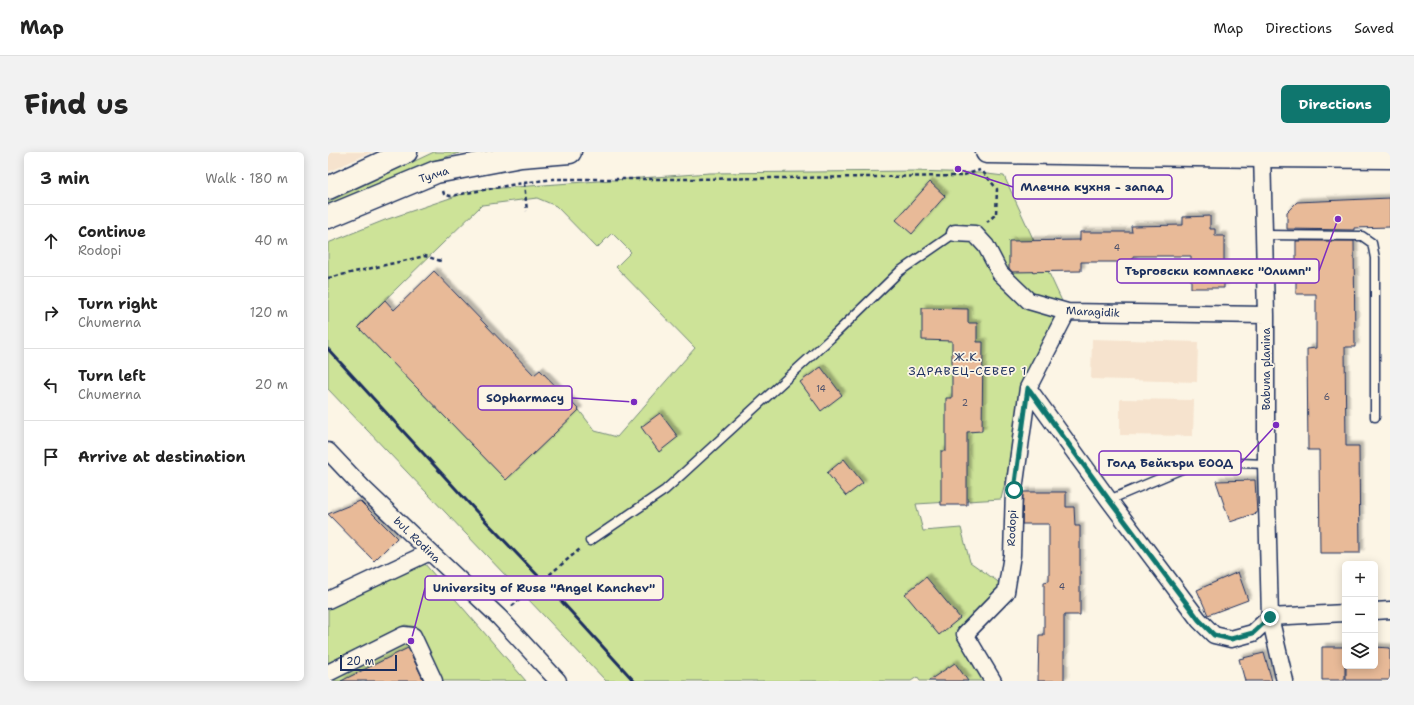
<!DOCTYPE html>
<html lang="en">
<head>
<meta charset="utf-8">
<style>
  :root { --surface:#fff; --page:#f2f2f2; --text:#222; --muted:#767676; --line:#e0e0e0; --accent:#0f766e }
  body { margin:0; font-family:"Shantell Sans",sans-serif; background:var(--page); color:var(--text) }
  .controls { position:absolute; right:12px; bottom:12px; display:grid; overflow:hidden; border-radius:6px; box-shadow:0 2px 10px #0003 }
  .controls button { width:36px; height:36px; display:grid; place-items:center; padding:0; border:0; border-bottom:1px solid var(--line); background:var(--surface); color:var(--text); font:20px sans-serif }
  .scale { position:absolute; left:12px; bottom:10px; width:57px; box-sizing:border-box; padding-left:4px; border:2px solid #1b2f5e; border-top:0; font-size:11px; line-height:14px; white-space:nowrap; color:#1b2f5e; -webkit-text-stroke:3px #fcf5e5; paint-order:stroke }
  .stop { position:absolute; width:12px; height:12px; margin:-9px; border:3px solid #0f766e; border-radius:50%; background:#fff }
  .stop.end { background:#0f766e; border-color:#fff; box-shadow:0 1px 4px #0008 }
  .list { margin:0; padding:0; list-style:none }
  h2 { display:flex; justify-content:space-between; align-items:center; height:52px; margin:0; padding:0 16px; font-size:17px }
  h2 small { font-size:13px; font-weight:400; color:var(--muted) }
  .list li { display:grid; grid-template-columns:26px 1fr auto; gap:12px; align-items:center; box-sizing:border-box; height:72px; padding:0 16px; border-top:1px solid var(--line) }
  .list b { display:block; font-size:15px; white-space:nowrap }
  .list p { margin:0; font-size:13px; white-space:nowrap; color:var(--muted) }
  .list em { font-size:13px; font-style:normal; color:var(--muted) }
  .icon { flex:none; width:22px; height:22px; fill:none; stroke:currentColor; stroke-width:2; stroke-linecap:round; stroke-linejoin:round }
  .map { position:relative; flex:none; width:1062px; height:529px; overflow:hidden; border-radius:6px }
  header { display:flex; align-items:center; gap:24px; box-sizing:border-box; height:56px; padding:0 20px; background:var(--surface); border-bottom:1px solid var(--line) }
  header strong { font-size:19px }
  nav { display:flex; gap:22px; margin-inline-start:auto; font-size:14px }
  .intro { display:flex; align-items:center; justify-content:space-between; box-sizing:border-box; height:96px; padding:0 24px }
  h1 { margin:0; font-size:28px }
  .button { padding:10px 18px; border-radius:6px; background:var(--accent); color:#fff; font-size:14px; font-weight:700 }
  main { display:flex; gap:24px; padding:0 24px }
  aside { flex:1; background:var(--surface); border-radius:6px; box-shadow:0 2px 10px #0003 }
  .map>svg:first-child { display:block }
  .built { fill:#f6e3ce }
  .green { fill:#cde398; stroke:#74897b; fill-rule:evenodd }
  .building { fill:#e8ba98; stroke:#1b2f5e; filter:url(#shadow) }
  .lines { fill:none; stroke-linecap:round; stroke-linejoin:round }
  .lane-casing { stroke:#1b2f5e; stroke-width:11 }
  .street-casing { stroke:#1b2f5e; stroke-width:19 }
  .secondary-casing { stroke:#1b2f5e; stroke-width:25 }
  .path { stroke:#1b2f5e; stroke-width:2.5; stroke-dasharray:4 3; stroke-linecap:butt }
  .lane { stroke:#fcf5e5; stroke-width:8 }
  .street { stroke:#fcf5e5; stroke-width:16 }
  .secondary { stroke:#fcf5e5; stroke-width:22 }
  .rail { stroke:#1b2f5e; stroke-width:3 }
  .route { stroke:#0f766e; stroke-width:5 }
  .labels { text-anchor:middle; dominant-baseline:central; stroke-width:3.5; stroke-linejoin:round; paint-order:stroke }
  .number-label { font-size:9px; fill:#4e526c }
  .street-label { font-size:11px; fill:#1b2f5e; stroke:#fcf5e5 }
  .neighbourhood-label { font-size:12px; letter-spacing:1px; fill:#1b2f5e; stroke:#fcf5e5 }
  .leader { fill:none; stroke:#7b2cbf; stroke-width:1.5 }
  .callout-dot { fill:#7b2cbf; stroke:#fcf5e5; stroke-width:1.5 }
  .callout { fill:#fcf5e5; stroke:#7b2cbf; stroke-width:1.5 }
  .callout-label { font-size:12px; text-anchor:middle; font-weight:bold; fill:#1b2f5e }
</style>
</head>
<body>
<header>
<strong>Map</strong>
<nav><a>Map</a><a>Directions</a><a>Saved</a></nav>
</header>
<div class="intro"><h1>Find us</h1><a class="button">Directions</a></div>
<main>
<aside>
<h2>3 min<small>Walk · 180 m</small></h2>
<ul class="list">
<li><svg class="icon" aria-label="ahead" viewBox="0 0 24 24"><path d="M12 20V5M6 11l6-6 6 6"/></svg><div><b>Continue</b><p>Rodopi</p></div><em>40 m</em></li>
<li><svg class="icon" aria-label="right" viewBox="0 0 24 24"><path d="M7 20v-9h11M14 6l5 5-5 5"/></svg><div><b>Turn right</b><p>Chumerna</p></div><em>120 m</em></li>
<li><svg class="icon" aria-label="left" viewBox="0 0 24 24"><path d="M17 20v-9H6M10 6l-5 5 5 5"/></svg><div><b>Turn left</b><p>Chumerna</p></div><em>20 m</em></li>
<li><svg class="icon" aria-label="arrive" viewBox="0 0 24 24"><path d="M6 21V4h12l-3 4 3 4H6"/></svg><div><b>Arrive at destination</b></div></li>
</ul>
</aside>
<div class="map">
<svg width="1062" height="529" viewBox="0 0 1062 529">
  <defs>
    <filter id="shadow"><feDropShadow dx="3.5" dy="-3.5" stdDeviation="1" flood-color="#0004"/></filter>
  </defs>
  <rect width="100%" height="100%" fill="#fcf5e5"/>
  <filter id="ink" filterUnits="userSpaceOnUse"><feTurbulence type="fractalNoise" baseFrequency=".025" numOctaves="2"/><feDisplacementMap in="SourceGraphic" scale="8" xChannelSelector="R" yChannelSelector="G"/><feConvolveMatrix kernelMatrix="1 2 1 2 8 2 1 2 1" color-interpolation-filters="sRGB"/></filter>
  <g filter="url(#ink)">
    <!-- built -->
    <path class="built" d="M 0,0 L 44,0 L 0,20 Z
      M 764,187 L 870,190 L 869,230 L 763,227 Z
      M 792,247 L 866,248 L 865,284 L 792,283 Z"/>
    <!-- green -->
    <path class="green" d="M 106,0 L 134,0 L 108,8 L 0,54 L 0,50 Z
      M 586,19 L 651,21 L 676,24 L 739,160 L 700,236 L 673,347 L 588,352 L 595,379 L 633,376 L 642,410 L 669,429 L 678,440 L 637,482 L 665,529 L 592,529 L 589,525 L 583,529 L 278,529 L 0,237 L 0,91 L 57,68 L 146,38 L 382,21 ZM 209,46 L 228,54 L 269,96 L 284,81 L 303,100 L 288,115 L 367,196 L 289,285 L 267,279 L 251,258 L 178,328 L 30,174 L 154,53 Z
      M 96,411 L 198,529 L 112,529 L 88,475 L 77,473 L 0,511 L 0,457 Z
      M 84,488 L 103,529 L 2,529 Z"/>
    <!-- building -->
    <path class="building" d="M 602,30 L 617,44 L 584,82 L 568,68 Z
      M 1062,46 L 1062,75 L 1026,76 L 1026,78 L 959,77 L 959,60 L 969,50 Z
      M 882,64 L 882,77 L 887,77 L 887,84 L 896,84 L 896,136 L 863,136 L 863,104 L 805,104 L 805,110 L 753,110 L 753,119 L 684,120 L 681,116 L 681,89 L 752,88 L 752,80 L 804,80 L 803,74 L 855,73 L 855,65 Z
      M 968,89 L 1026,89 L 1027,195 L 1017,195 L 1018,294 L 1031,294 L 1032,401 L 992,401 L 991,298 L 980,298 L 979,197 L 988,196 L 988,142 L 968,142 Z
      M 106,119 L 206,223 L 212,218 L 251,258 L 178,328 L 30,175 L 57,148 L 66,158 Z
      M 594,156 L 640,157 L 640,171 L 649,171 L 649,190 L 655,190 L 654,279 L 639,280 L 639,353 L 613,353 L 613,299 L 618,299 L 618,246 L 624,246 L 624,189 L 594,188 Z
      M 493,215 L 514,243 L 493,259 L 472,230 Z
      M 332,261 L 350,285 L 331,300 L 313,275 Z
      M 516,307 L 535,331 L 518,344 L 499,321 Z
      M 927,328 L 929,361 L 902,370 L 888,329 Z
      M 695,340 L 738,340 L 738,355 L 746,355 L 747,374 L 752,374 L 752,463 L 736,463 L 736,529 L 710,529 L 711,483 L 716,483 L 716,430 L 721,429 L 721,372 L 694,372 Z
      M 32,349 L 69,386 L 46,409 L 0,362 Z
      M 910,420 L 920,448 L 880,463 L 869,438 Z
      M 598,425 L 632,466 L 611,483 L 577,442 Z
      M 994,495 L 1017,495 L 1017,528 L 994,528 Z
      M 1047,495 L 1062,496 L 1062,528 L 1018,528 L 1018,514 L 1047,514 Z
      M 80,496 L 96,529 L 13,529 Z
      M 936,501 L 944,529 L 917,529 L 911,507 Z
      M 627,511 L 640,529 L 600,529 Z"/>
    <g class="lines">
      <defs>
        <path id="lane" d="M 936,83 L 1034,84 L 1044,91 L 1047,106 L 1047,265
          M 781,348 L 861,314 L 886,310 L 938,312
          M 262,389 L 337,338 L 503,186 L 572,119 L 627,81"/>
        <path id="street" d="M 934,0 L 938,163 L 938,312 L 942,465 L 957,529
          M 627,81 L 647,82 L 658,94 L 672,121 L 701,149 L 739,160 L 938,163
          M 700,236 L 781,348 L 871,468 L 886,483 L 903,487 L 925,481 L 942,465 L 1017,461
          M 0,299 L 35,336 L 102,400 L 171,465 L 230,529
          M 0,448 L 102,400
          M 1047,459 L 1062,458
          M 0,521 L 76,483 L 85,484 L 106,529
          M 665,529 L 637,482 L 678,440 L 684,403 L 686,338 L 700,236 L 739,160"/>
        <path id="secondary" d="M 659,0 L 934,4 L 1062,5
          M 0,36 L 78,0
          M 0,65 L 108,20 L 193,4 L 242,0"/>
      </defs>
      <!-- lane casing -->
      <use href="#lane" class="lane-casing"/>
      <!-- street casing -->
      <use href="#street" class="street-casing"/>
      <!-- secondary casing -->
      <use href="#secondary" class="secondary-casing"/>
      <!-- path -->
      <path class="path" d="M 655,20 L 669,37 L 668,62 L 659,70
        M 196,31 L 199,59
        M 115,39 L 116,42 L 122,44 L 188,32 L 225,27 L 359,27 L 633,24 L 652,18
        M 0,126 L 97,104 L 113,109
        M 184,454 L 252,397"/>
      <!-- lane -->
      <use href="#lane" class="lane"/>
      <!-- street -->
      <use href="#street" class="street"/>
      <!-- secondary -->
      <use href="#secondary" class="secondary"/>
      <!-- rail -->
      <path class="rail" d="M 0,197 L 148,359 L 215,429 L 306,529"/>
    </g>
  </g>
  <g class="lines" filter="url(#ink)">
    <!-- route -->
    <path class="route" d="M 686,338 L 700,236 L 781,348 L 871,468 L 886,483 L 903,487 L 925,481 L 942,465"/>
  </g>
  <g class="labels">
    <!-- number labels -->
    <g class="number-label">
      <text x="789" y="96">4</text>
      <text x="493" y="237">14</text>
      <text x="999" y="245">6</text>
      <text x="637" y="251">2</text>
      <text x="734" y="435">4</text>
    </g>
    <!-- street labels -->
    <g class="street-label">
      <text transform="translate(106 23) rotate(-18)">Тулча</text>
      <text transform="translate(765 160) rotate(3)">Maragidik</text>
      <text transform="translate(938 217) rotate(-90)">Babuna planina</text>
      <text transform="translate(684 376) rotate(-88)">Rodopi</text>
      <text transform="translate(89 388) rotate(44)">bul. Rodina</text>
    </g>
    <!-- neighbourhood labels -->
    <g class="neighbourhood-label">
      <text x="640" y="205">Ж.К.<tspan x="640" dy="14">ЗДРАВЕЦ-СЕВЕР 1</tspan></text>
    </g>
  </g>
  <!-- callouts -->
  <path class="leader" d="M630 17L685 35M1010 67L991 119M306 250L244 246M948 273L913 311M83 489L97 436"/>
  <g class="callout-dot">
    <circle cx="630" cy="17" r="4"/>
    <circle cx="1010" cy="67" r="4"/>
    <circle cx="306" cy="250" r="4"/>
    <circle cx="948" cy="273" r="4"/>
    <circle cx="83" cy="489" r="4"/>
  </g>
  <g class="callout">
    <rect x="685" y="23" width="159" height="24" rx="4"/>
    <rect x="789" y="107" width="202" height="24" rx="4"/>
    <rect x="150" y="234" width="94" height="24" rx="4"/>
    <rect x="771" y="299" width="142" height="24" rx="4"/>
    <rect x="97" y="424" width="238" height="24" rx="4"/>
  </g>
  <g class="callout-label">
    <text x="764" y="39">Млечна кухня - запад</text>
    <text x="890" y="123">Търговски комплекс "Олимп"</text>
    <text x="197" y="250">SOpharmacy</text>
    <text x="842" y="315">Голд Бейкъри ЕООД</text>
    <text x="216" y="440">University of Ruse "Angel Kanchev"</text>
  </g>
</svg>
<div class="controls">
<button>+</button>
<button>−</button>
<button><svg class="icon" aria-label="layers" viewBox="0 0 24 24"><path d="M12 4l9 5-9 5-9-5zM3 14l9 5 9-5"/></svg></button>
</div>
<div class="scale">20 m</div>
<div class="stop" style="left:686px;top:338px"></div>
<div class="stop end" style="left:942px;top:465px"></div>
</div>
</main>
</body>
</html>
